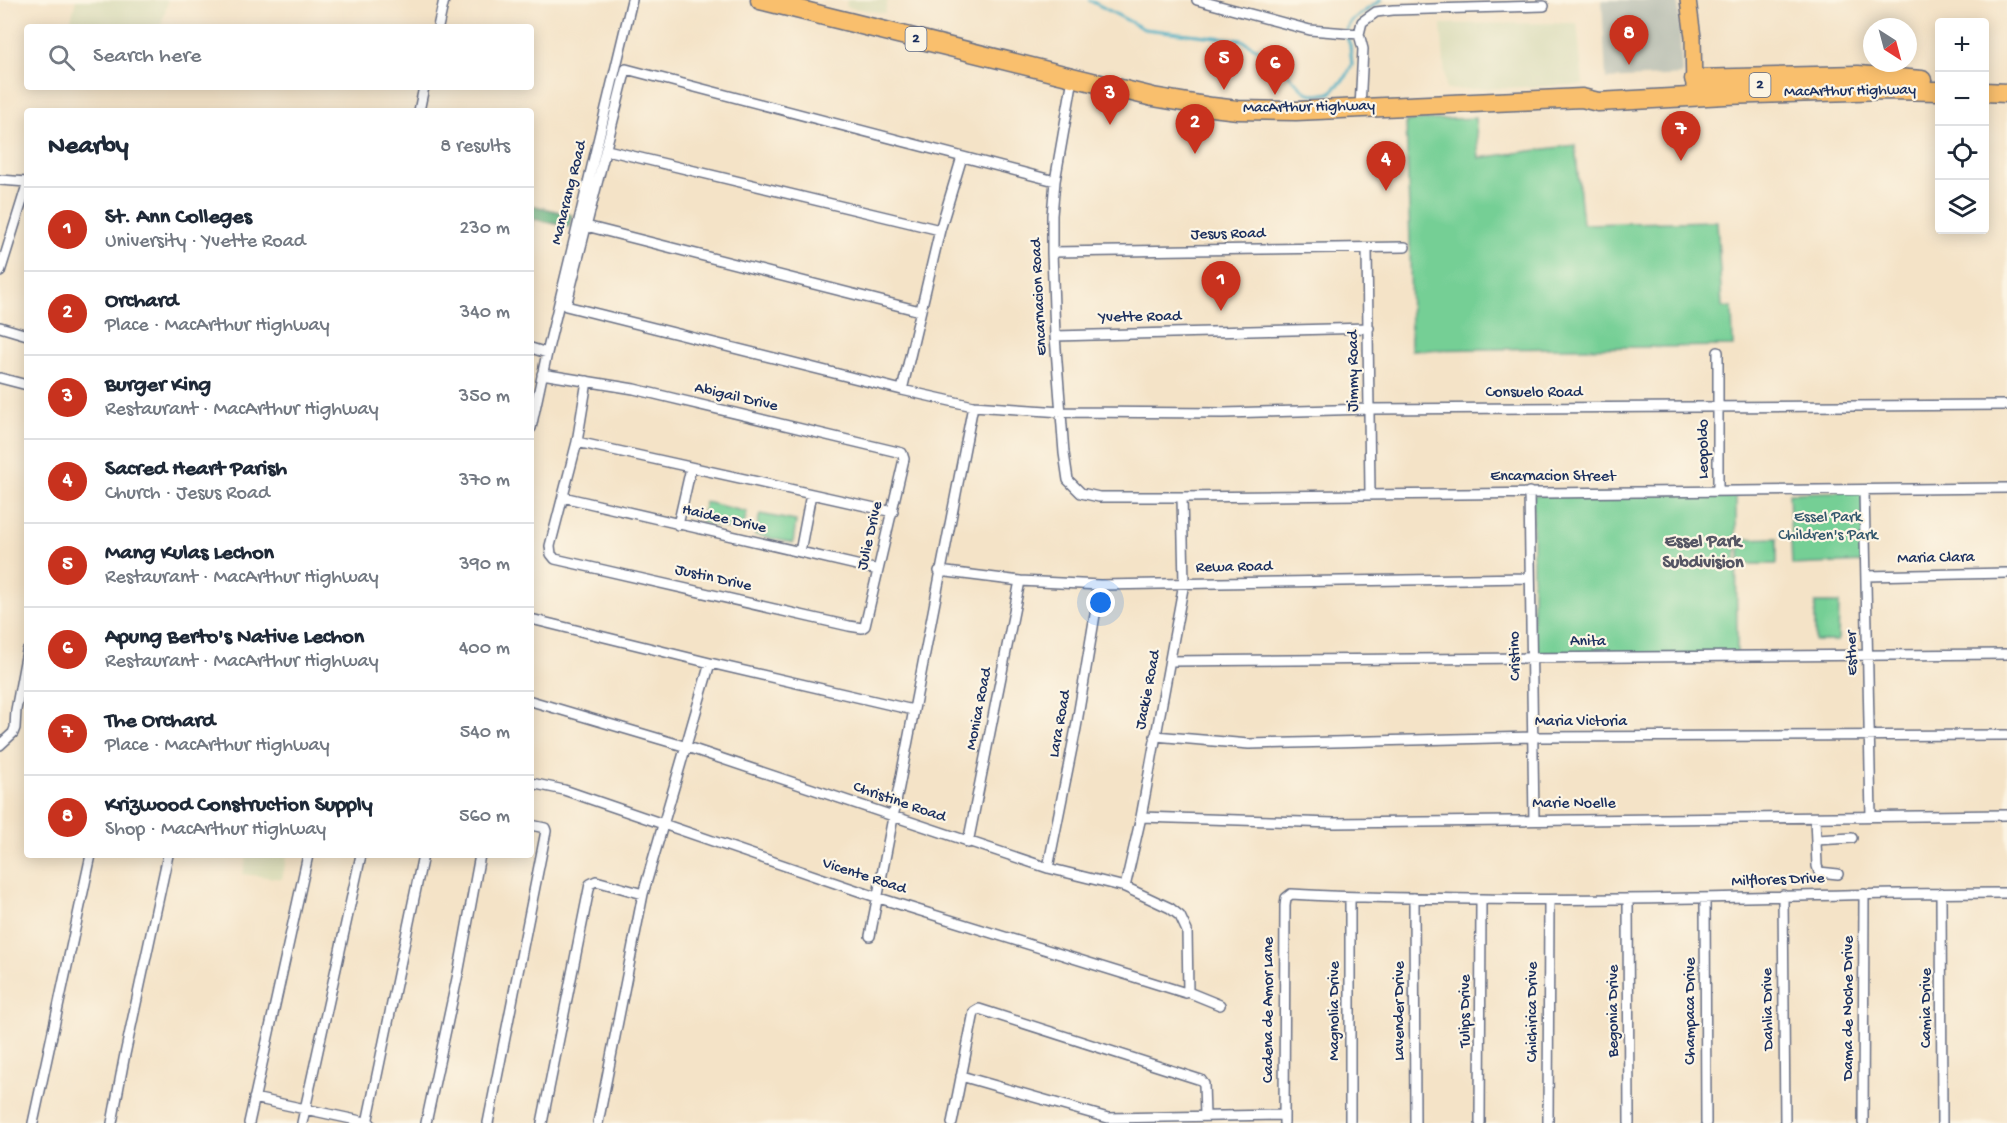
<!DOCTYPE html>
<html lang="en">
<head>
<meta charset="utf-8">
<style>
  :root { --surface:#fff; --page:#f2f2f3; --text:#1f2937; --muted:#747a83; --line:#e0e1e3; --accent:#c8321e }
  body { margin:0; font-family:"Gochi Hand",sans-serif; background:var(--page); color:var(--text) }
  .controls { position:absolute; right:18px; top:18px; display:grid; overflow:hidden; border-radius:6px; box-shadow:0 3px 15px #0003 }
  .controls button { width:54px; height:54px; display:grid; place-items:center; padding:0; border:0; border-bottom:2px solid var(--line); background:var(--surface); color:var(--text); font:30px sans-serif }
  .compass { position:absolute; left:1863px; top:18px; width:54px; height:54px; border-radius:50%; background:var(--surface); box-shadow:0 3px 15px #0003; rotate:144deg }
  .you { position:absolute; left:1101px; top:603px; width:21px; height:21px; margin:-15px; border:4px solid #fff; border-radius:50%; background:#1a73e8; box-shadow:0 0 0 9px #1a73e833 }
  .badge { display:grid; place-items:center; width:39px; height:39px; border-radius:50%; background:var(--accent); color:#fff; font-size:20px; font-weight:700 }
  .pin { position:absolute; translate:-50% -50px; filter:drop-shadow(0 2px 3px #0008) }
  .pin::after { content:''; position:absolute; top:32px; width:21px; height:18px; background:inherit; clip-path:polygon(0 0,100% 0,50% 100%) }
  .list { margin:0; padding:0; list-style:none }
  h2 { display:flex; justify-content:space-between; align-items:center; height:78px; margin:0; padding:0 24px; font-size:26px }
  h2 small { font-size:20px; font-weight:400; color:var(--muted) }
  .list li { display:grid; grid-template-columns:39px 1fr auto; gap:18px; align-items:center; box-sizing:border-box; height:84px; padding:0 24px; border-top:2px solid var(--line) }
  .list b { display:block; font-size:22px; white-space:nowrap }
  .list p { margin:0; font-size:20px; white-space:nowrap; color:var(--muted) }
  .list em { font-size:20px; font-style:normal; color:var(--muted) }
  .icon { flex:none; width:33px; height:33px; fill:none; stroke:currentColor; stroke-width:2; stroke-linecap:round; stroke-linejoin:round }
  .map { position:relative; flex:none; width:2007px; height:1123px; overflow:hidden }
  .search { position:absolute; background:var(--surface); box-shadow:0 3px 15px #0003; left:24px; top:24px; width:510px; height:66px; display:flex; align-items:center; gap:15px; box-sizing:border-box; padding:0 21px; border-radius:6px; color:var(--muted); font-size:22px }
  .panel { position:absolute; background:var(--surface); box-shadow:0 3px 15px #0003; left:24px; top:108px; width:510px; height:750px; border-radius:6px }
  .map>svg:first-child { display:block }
  .built { fill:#dddebc }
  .industrial { fill:#c2c6b9 }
  .green { fill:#75cf95; stroke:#487f7a; stroke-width:1.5 }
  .forest { fill:#60b27e; stroke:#3e706e; stroke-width:1.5 }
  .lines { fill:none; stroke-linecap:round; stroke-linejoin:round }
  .stream { stroke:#43acc3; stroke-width:3 }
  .street-casing { stroke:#676e83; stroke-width:12 }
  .primary-casing { stroke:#676e83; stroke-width:18 }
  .highway-casing { stroke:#676e83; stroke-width:21 }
  .street { stroke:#fff; stroke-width:9 }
  .primary { stroke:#f9bf6d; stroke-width:15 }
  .highway { stroke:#f9bf6d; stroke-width:18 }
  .labels { text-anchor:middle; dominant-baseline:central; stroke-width:4.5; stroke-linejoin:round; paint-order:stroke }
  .shield { fill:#fcf5e5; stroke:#5e6a86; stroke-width:1.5 }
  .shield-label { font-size:15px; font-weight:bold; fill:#1b2f5e }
  .street-label { font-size:16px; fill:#1b2f5e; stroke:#fcf5e5 }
  .park-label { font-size:16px; fill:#32576c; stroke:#fcf5e5 }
  .neighbourhood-label { font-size:18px; font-weight:bold; fill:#555664; stroke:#fcf5e5 }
</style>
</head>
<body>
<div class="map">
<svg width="2007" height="1123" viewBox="0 0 2007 1123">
  <rect width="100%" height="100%" fill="#fcf5e5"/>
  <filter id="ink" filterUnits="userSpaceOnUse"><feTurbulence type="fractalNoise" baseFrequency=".0167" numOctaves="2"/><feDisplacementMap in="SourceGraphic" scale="12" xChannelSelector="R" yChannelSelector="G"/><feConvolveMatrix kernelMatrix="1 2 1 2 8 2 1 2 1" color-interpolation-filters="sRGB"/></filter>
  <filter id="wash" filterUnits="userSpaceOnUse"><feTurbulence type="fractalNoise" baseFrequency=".008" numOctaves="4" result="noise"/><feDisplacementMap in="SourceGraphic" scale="24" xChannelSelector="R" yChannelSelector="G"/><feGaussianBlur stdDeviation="1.35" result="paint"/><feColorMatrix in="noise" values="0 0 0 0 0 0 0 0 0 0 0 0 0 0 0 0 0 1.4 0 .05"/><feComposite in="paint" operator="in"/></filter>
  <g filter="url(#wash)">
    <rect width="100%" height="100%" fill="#f4e3c7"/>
    <!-- built -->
    <path class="built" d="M 76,0 L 168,0 L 161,27 L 69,27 Z
      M 847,0 L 888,0 L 885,13 L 846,7 Z
      M 1577,23 L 1583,85 L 1446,90 L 1441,24 Z
      M 247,855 L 287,855 L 282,879 L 243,874 Z"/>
    <!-- industrial -->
    <path class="industrial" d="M 1602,0 L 1678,0 L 1682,75 L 1606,79 Z"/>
    <!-- green -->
    <path class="green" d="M 1475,118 L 1479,158 L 1575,145 L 1583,224 L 1717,221 L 1722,307 L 1732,308 L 1733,346 L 1411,350 L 1410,241 L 1406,121 Z
      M 1863,491 L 1865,562 L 1792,565 L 1789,493 Z
      M 1736,494 L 1737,655 L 1533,656 L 1533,495 Z
      M 705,502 L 747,512 L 742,532 L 700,522 Z
      M 760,514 L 796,521 L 793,543 L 755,535 Z
      M 1777,538 L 1777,564 L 1740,564 L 1740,539 Z
      M 1815,603 L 1839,603 L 1838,641 L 1815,641 Z"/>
    <!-- forest -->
    <path class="forest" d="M 531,205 L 572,215 L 569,227 L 534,219 L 531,229 Z"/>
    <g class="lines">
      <!-- stream -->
      <path class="stream" d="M 1089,0 L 1144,29 L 1242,40 L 1272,58 L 1306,92 L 1317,95 L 1330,93 L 1346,77 L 1352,65 L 1350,45 L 1345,32 L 1351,21 L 1381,0"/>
    </g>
  </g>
  <g filter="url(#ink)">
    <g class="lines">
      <defs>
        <path id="street" d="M 1197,0 L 1310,30 L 1359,34
          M 438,27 L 444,0
          M 1073,78 L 1055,181 L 1052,215 L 1052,252 L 1055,336 L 1064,453 L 1068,480 L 1081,493 L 1099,497 L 1182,497 L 2007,488
          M 1360,108 L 1363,49 L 1359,34 L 1362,22 L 1376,12 L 1393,10 L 1544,6
          M 419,111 L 424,87
          M 607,150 L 940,230
          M 0,180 L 27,182
          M 1055,181 L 626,69 L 566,306 L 902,390 L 973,406 L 1062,412 L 1224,413 L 1369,409 L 2007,405
          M 586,226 L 920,311
          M 1367,248 L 1370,494
          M 1052,252 L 1405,247
          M 0,272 L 27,185
          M 0,327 L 27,335
          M 1055,336 L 1369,328
          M 531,348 L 547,353
          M 1718,352 L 1718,491
          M 542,374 L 634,389 L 902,453 L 904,459 L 865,626 L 862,628 L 849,626 L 555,559 L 551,554 L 550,546 L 577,442 L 587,381
          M 0,378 L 27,385
          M 902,390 L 940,230 L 962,157
          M 531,428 L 547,353 L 632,0
          M 577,442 L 893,512
          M 1864,490 L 1871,816
          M 1529,492 L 1534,820
          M 563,497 L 878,570
          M 678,525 L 691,468
          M 800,552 L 811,494
          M 939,571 L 1020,581 L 1100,585 L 1529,578
          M 1866,576 L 2007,573
          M 531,619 L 710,663 L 913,710
          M 1170,661 L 2007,654
          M 531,701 L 687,747 L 1048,868 L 1125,887 L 1170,908 L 1180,916 L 1187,931 L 1188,992
          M 1155,736 L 1249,744 L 1533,737 L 2007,735
          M 0,745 L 13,733 L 15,728 L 16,710 L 27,651
          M 531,783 L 564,790 L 879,898 L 1186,993 L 1188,992 L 1220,1005
          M 1141,817 L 1334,823 L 2007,815
          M 1815,818 L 1817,866 L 1819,872 L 1838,874
          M 1816,840 L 1852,838
          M 968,843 L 1020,581
          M 1048,868 L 1076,728 L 1100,585
          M 1125,887 L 1141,817 L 1184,583 L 1182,497
          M 1941,893 L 1942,1123
          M 1783,895 L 1785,1123
          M 1414,898 L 1415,1123
          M 1705,898 L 1706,1123
          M 1628,899 L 1629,1123
          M 870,936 L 973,406
          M 961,1076 L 1108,1118 L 1284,1115
          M 254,1098 L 370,1123
          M 33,1123 L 91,855
          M 112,1123 L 124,1059 L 168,855
          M 249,1123 L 308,855
          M 302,1123 L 361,855
          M 367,1123 L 423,855
          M 426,1123 L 459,969 L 480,855
          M 488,1123 L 546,831 L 545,828 L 531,825
          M 542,1123 L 590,884 L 596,881 L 643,894
          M 598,1123 L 643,894 L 710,663
          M 952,1123 L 974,1012 L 979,1009 L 1201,1080 L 1204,1084 L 1205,1116
          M 1284,1123 L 1285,906 L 1286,898 L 1291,894 C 1354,898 1417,898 1481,899 C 1656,902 1832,893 2007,893
          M 1350,1123 L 1350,898
          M 1480,1123 L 1481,899
          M 1548,1123 L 1549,901
          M 1863,1123 L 1864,894"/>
        <path id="primary" d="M 1688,0 L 1693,37 L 1694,90"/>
        <path id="highway" d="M 760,0 L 1153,97 L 1212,107 L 1238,110 L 1296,111 L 1582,98 L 1598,102 L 1725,95 L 1886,90 L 1940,91
          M 1694,79 L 1858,75 L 1922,80
          M 1984,92 L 2007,93"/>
      </defs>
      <!-- street casing -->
      <use href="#street" class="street-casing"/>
      <!-- primary casing -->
      <use href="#primary" class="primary-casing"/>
      <!-- highway casing -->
      <use href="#highway" class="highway-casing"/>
      <!-- street -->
      <use href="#street" class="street"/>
      <!-- primary -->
      <use href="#primary" class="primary"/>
      <!-- highway -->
      <use href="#highway" class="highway"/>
    </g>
  </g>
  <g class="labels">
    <!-- shield labels -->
    <g class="shield">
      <rect x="905.5" y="27" width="21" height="24" rx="4.5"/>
      <rect x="1749.5" y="73" width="21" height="24" rx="4.5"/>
    </g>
    <g class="shield-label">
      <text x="916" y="39">2</text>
      <text x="1760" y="85">2</text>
    </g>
    <!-- street labels -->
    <g class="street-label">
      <text transform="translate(1850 92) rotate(-1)">MacArthur Highway</text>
      <text transform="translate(1309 108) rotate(-1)">MacArthur Highway</text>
      <text transform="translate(570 193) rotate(-76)">Manarang Road</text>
      <text transform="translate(1228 235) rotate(-1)">Jesus Road</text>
      <text transform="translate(1040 297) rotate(-93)">Encarnacion Road</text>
      <text transform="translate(1140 318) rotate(-1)">Yvette Road</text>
      <text transform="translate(1354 371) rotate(-90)">Jimmy Road</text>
      <text x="1534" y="393">Consuelo Road</text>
      <text transform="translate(736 398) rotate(13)">Abigail Drive</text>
      <text transform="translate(1704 449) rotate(-90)">Leopoldo</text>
      <text x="1553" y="477">Encarnacion Street</text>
      <text transform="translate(724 520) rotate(13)">Haidee Drive</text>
      <text transform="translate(871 536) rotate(-77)">Julie Drive</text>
      <text transform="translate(1936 559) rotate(-1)">Maria Clara</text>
      <text transform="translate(1234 568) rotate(-1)">Rewa Road</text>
      <text transform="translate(713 579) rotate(13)">Justin Drive</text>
      <text x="1588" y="642">Anita</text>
      <text transform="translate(1853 653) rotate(-91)">Esther</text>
      <text transform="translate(1516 656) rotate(-91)">Cristino</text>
      <text transform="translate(1149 690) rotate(-79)">Jackie Road</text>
      <text transform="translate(980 709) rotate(-79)">Monica Road</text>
      <text x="1581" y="722">Maria Victoria</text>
      <text transform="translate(1061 724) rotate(-80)">Lara Road</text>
      <text transform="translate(899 803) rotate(19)">Christine Road</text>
      <text x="1574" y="804">Marie Noelle</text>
      <text transform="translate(864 877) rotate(18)">Vicente Road</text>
      <text transform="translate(1778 881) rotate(-2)">Milflores Drive</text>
      <text transform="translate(1849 1008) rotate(-90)">Dama de Noche Drive</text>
      <text transform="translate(1927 1008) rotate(-90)">Camia Drive</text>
      <text transform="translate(1769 1009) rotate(-91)">Dahlia Drive</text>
      <text transform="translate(1269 1010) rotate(-90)">Cadena de Amor Lane</text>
      <text transform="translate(1335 1011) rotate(-90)">Magnolia Drive</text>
      <text transform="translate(1400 1011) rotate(-90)">Lavender Drive</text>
      <text transform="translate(1466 1011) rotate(-90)">Tulips Drive</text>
      <text transform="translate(1614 1011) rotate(-90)">Begonia Drive</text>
      <text transform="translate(1691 1011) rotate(-90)">Champaca Drive</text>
      <text transform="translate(1533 1012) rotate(-90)">Chichirica Drive</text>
    </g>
    <!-- park labels -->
    <g class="park-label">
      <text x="1828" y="518">Essel Park<tspan x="1828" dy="18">Children's Park</tspan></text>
    </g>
    <!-- neighbourhood labels -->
    <g class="neighbourhood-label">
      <text x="1703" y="542">Essel Park<tspan x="1703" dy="21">Subdivision</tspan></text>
    </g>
  </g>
</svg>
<div class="controls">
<button>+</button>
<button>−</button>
<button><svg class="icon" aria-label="locate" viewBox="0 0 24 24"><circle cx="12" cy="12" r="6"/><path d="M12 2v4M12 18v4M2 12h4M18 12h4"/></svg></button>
<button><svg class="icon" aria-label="layers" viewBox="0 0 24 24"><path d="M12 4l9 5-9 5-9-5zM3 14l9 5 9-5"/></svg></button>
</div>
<svg class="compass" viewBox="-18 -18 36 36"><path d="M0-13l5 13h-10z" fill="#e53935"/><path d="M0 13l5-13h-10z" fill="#747a83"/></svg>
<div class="you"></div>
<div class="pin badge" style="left:1221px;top:311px">1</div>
<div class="pin badge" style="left:1195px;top:154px">2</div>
<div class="pin badge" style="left:1110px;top:125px">3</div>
<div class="pin badge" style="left:1386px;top:191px">4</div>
<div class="pin badge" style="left:1224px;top:90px">5</div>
<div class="pin badge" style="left:1275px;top:95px">6</div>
<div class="pin badge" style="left:1681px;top:161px">7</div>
<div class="pin badge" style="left:1629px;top:65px">8</div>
<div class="search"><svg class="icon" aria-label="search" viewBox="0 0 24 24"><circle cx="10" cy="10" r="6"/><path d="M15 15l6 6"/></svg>Search here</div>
<section class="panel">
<h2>Nearby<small>8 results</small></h2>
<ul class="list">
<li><span class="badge">1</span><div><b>St. Ann Colleges</b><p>University · Yvette Road</p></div><em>230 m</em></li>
<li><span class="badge">2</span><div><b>Orchard</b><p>Place · MacArthur Highway</p></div><em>340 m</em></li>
<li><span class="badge">3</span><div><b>Burger King</b><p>Restaurant · MacArthur Highway</p></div><em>350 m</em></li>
<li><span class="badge">4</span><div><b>Sacred Heart Parish</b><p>Church · Jesus Road</p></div><em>370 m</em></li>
<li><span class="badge">5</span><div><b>Mang Kulas Lechon</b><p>Restaurant · MacArthur Highway</p></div><em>390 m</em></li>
<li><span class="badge">6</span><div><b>Apung Berto's Native Lechon</b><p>Restaurant · MacArthur Highway</p></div><em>400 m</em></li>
<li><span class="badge">7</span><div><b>The Orchard</b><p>Place · MacArthur Highway</p></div><em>540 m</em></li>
<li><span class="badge">8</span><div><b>Krizwood Construction Supply</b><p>Shop · MacArthur Highway</p></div><em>560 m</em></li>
</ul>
</section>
</div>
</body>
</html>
